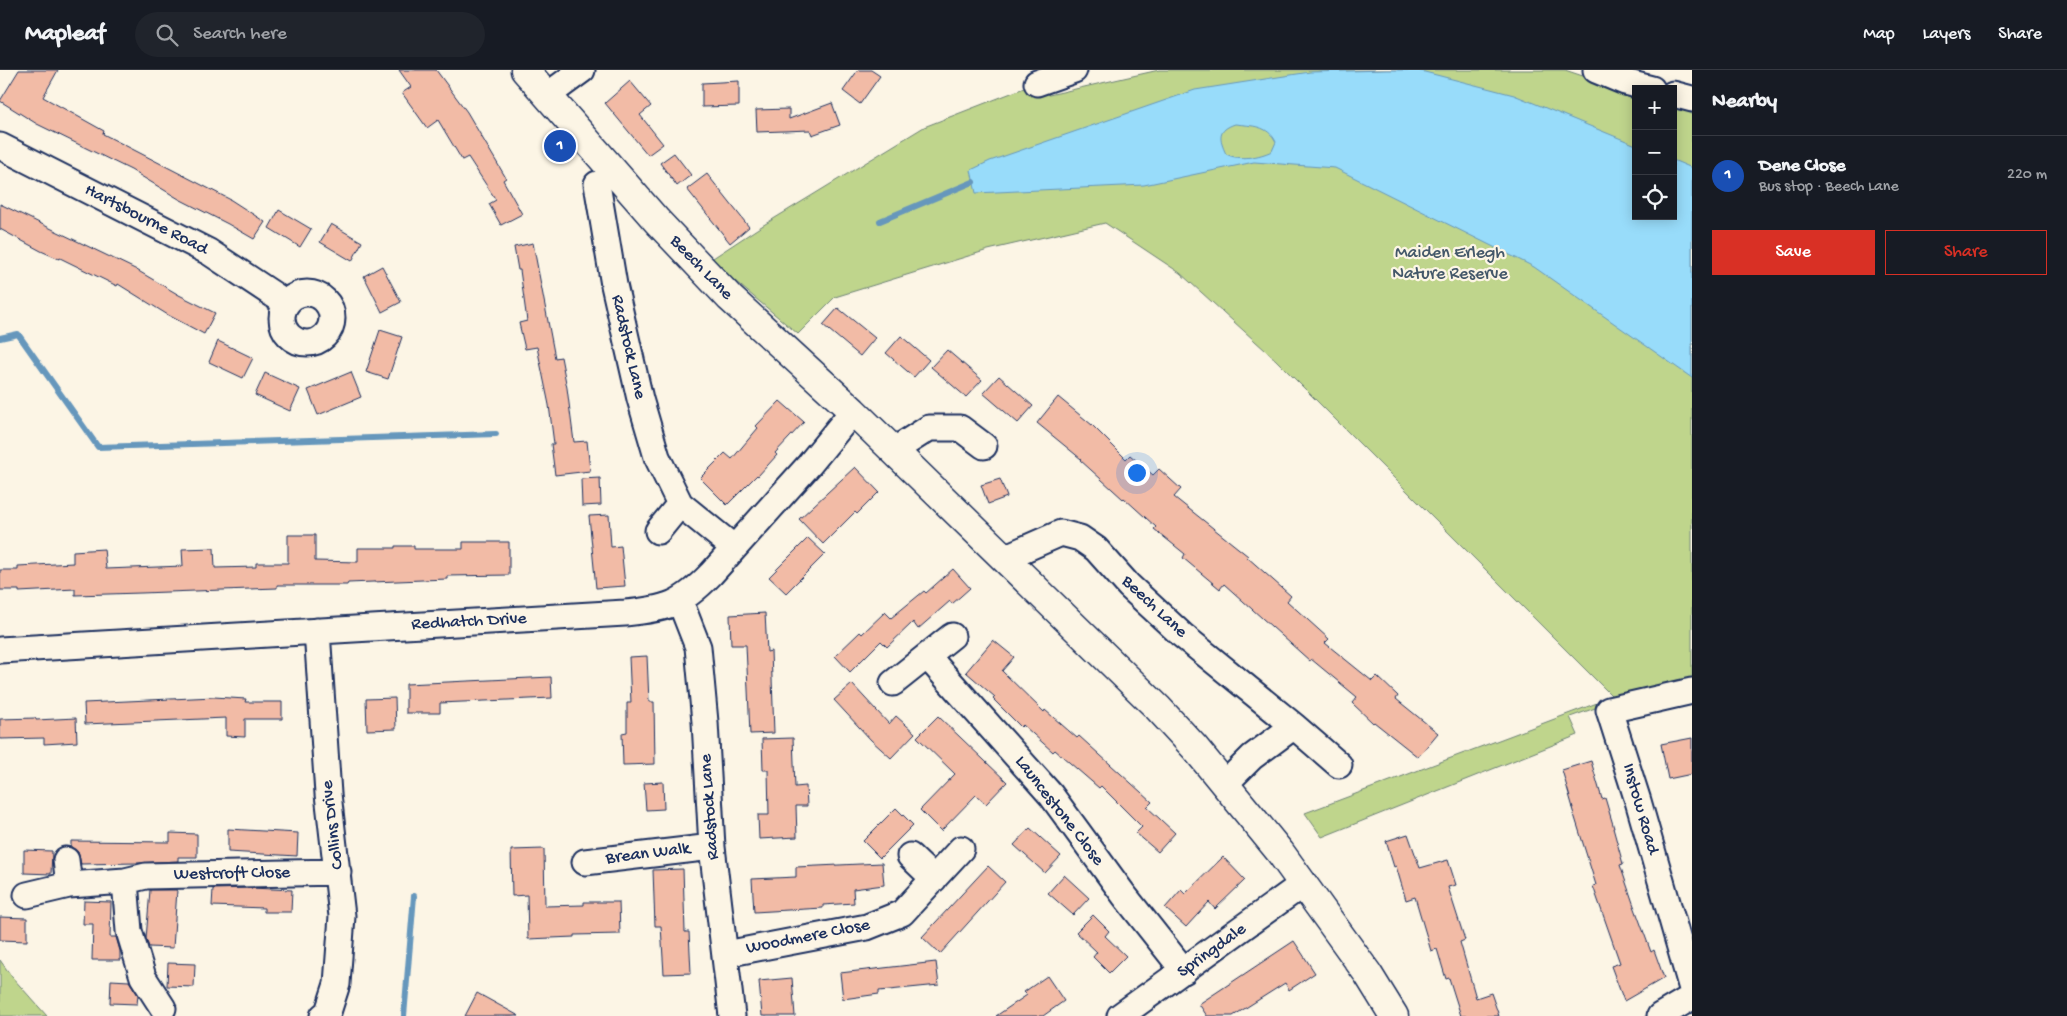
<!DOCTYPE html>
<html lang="en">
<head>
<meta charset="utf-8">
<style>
  :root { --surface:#171b24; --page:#20242c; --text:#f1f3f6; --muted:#9ea1a6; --line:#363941; --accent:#d93025 }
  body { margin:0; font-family:"Gochi Hand",sans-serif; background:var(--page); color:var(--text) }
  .controls { position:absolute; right:15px; top:15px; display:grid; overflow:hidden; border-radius:0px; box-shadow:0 2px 12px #0003 }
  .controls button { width:45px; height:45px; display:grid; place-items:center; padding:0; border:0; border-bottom:1px solid var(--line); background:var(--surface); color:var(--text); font:25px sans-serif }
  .you { position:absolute; left:1136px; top:402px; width:18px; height:18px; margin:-12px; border:4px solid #fff; border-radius:50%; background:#1a73e8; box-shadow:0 0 0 8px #1a73e833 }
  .badge { display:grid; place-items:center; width:32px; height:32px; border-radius:50%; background:var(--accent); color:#fff; font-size:16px; font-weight:700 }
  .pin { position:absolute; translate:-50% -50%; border:2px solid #fff; box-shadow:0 1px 5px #0006 }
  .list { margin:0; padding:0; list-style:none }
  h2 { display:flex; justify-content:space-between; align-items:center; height:65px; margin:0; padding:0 20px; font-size:21px }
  h2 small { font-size:16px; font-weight:400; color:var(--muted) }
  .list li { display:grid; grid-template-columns:32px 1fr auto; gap:15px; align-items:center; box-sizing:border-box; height:80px; padding:0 20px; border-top:1px solid var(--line) }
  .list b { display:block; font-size:19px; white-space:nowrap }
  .list p { margin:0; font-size:16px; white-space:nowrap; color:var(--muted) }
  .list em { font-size:16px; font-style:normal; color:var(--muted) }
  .actions { display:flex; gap:10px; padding:15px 20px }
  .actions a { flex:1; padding:11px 0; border:1px solid var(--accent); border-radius:0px; text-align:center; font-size:18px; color:var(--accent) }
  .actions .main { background:var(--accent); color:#fff }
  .icon { flex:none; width:28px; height:28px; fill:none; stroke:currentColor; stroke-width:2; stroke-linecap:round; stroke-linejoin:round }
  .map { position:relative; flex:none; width:1692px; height:946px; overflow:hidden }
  header { display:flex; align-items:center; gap:30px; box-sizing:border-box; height:70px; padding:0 25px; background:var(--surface); border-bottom:1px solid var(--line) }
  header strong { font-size:24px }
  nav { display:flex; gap:28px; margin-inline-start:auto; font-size:18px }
  .search { width:350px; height:45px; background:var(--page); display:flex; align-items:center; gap:12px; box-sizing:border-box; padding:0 18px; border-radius:28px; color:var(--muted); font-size:19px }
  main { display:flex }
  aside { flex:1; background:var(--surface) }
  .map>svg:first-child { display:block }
  .green { fill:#bfd58c; stroke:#6d8275 }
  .water { fill:#98dcfa; stroke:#6697bc; fill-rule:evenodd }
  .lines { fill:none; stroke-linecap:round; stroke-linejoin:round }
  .stream { stroke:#6697bc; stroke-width:6 }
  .building { fill:#f2bba6; stroke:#1b2f5e }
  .street-casing { stroke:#1b2f5e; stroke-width:29 }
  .secondary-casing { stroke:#1b2f5e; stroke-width:31 }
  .street { stroke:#fcf5e5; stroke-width:25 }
  .secondary { stroke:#fcf5e5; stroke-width:28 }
  .labels { text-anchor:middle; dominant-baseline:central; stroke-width:4.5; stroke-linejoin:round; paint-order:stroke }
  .street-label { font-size:18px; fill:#1b2f5e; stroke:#fcf5e5 }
  .park-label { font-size:18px; fill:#44586a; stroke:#fcf5e5 }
</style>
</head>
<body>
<header>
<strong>Mapleaf</strong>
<div class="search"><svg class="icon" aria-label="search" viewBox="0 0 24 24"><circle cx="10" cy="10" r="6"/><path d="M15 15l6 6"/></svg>Search here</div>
<nav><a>Map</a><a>Layers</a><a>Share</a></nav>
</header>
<main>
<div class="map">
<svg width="1692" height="946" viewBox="0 0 1692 946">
  <rect width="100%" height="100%" fill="#fcf5e5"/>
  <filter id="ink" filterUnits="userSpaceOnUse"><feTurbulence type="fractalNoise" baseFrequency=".02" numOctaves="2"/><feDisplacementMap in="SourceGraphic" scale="10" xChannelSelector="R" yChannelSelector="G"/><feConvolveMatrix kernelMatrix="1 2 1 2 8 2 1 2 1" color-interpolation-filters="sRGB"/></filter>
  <g filter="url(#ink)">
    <!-- green -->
    <path class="green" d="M 1159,0 L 1565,0 L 1636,24 L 1636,146 L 1673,146 L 1673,37 L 1692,40 L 1692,616 L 1615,631 L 1570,647 L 1578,665 L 1322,767 L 1305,743 L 1613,627 L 1276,290 L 1180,203 L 1105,153 L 988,180 L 835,227 L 798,264 L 710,190 L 757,159 L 924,57 L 1037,13 L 1049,25 Z
      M 0,890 L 12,907 L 47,946 L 0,946 Z"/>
    <!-- water -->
    <path class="water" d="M 1386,0 L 1417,0 L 1514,25 L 1636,75 L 1636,146 L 1673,146 L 1673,90 L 1692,98 L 1692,308 L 1534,197 L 1335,98 L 1254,92 L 1144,115 L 976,123 L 971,100 L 990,91 L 1195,20 L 1310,2 ZM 1235,54 C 1252,56 1268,55 1276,72 L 1272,81 C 1259,87 1239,91 1226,84 C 1219,69 1217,60 1235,54 Z"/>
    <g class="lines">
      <!-- stream -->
      <path class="stream" d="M 880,151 L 973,112
        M 0,268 L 18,264 L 98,377 L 496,364
        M 404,946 L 414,826"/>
    </g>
    <!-- building -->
    <path class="building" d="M 19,0 L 58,0 L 43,27 L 104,61 L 103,64 L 231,130 L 265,152 L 254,169 L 228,154 L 179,129 L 131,100 L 37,54 L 0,31 Z
      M 399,0 L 436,0 L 467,42 L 506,108 L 503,110 L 522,144 L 501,155 L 489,134 L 496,130 L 468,87 L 462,90 L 438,50 L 427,58 L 402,23 L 411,17 Z
      M 858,0 L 871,0 L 880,6 L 860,34 L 843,21 Z
      M 630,11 L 651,36 L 640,45 L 663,74 L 648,85 L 605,33 Z
      M 739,11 L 739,36 L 702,37 L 702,13 Z
      M 832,33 L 840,55 L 812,65 L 810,60 L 757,62 L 756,40 L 789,39 L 789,49 Z
      M 674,83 L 691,105 L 677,116 L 660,93 Z
      M 707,104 L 749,157 L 730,173 L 687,119 Z
      M 0,134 L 135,199 L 179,225 L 215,243 L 204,264 L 168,245 L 118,214 L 117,216 L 60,188 L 59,189 L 41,181 L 0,159 Z
      M 279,140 L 311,159 L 300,177 L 269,158 Z
      M 331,154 L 362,172 L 352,191 L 320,172 Z
      M 533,173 L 555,288 L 561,287 L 567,318 L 574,372 L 587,371 L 590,401 L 555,405 L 551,374 L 554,374 L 549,335 L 537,277 L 525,279 L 519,253 L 527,251 L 520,200 L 518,200 L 514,177 Z
      M 382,196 L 401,232 L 382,242 L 364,206 Z
      M 838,238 L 875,268 L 860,286 L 823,255 Z
      M 380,260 L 402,267 L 388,309 L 366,302 Z
      M 901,266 L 929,290 L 914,307 L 886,283 Z
      M 218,271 L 253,288 L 243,308 L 209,292 Z
      M 947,280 L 982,310 L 966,327 L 931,297 Z
      M 351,302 L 361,327 L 318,345 L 308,320 Z
      M 265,303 L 300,319 L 290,341 L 255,325 Z
      M 999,306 L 1033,336 L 1018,353 L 983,323 Z
      M 1058,327 L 1092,355 L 1126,389 L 1130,385 L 1153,405 L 1159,399 L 1181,419 L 1174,427 L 1248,486 L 1247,487 L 1291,526 L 1287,531 L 1329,569 L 1325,573 L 1372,611 L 1377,606 L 1398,626 L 1396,629 L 1438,663 L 1418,687 L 1374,652 L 1373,653 L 1352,633 L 1357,627 L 1311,589 L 1310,591 L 1224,514 L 1220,519 L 1183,488 L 1185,484 L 1154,459 L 1156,457 L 1124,428 L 1123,429 L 1080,390 L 1081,389 L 1037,353 Z
      M 780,331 L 804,352 L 775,383 L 777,385 L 758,406 L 757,405 L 727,435 L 700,408 L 725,383 L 732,389 L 758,358 L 756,356 Z
      M 855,397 L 879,422 L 857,444 L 855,442 L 823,474 L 799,449 Z
      M 600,408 L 601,435 L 582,436 L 581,409 Z
      M 1000,409 L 1007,427 L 988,434 L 981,415 Z
      M 609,445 L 611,477 L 621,476 L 625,516 L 596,518 L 589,446 Z
      M 288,465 L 315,465 L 315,491 L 358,492 L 358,478 L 395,478 L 395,476 L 414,476 L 414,479 L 463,479 L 463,472 L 509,472 L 509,505 L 447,506 L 447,509 L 348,513 L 347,515 L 277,515 L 277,518 L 141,523 L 75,525 L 75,519 L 19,522 L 19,520 L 0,520 L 0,500 L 18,500 L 18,496 L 73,493 L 73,481 L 104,479 L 106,499 L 183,496 L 182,479 L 214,478 L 215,498 L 256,497 L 256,493 L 288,493 Z
      M 808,468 L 825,484 L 786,523 L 769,507 Z
      M 953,499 L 970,518 L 952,534 L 950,531 L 918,559 L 913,552 L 887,577 L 881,571 L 850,602 L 835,586 L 860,562 L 862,564 L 885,542 L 891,548 L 924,521 L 926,523 Z
      M 765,543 L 767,582 L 771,581 L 774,663 L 750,664 L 746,575 L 731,575 L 730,545 Z
      M 993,570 L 1014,587 L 1002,601 L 1044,642 L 1045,640 L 1077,668 L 1079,666 L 1152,732 L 1147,737 L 1175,763 L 1158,782 L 1136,763 L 1142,757 L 1101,716 L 1099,718 L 1055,680 L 1053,682 L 1023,655 L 1021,657 L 993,629 L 995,627 L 966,602 Z
      M 647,586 L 649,632 L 654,632 L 655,694 L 623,695 L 622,663 L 627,662 L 627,633 L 631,633 L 629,587 Z
      M 551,607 L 552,628 L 440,633 L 440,643 L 406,643 L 406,614 Z
      M 852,614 L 889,654 L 896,646 L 915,663 L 891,688 L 871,670 L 834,630 Z
      M 214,627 L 246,629 L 245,632 L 282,632 L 282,649 L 245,649 L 245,667 L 226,666 L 226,648 L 85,654 L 84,633 Z
      M 395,628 L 396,659 L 367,660 L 366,629 Z
      M 938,646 L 1007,712 L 986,734 L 976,725 L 941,761 L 920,740 L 955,704 L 917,667 Z
      M 36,648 L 36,650 L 76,648 L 77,672 L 44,674 L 44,668 L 0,669 L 0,649 Z
      M 793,668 L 795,717 L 806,716 L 807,736 L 796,736 L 797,767 L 759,769 L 758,745 L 769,745 L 768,700 L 763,700 L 762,669 Z
      M 1692,668 L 1692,704 L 1668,709 L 1661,674 Z
      M 1591,691 L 1602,729 L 1605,728 L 1614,758 L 1613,758 L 1623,794 L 1620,795 L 1633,833 L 1651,882 L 1654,880 L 1664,908 L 1624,931 L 1611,896 L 1620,893 L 1593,816 L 1596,815 L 1572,738 L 1573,738 L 1562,700 Z
      M 663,712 L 664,739 L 646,740 L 644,713 Z
      M 896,738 L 913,755 L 880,788 L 863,771 Z
      M 1030,758 L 1061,786 L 1045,803 L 1014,775 Z
      M 228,759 L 298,763 L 297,786 L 228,782 Z
      M 170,763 L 197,764 L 197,787 L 178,787 L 178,791 L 137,793 L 81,794 L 78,782 L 71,777 L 71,771 L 170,772 Z
      M 1408,764 L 1420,798 L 1448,790 L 1456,815 L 1448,817 L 1465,870 L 1460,872 L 1476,928 L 1491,923 L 1499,946 L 1461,946 L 1449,908 L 1446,909 L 1437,879 L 1431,881 L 1415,827 L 1406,830 L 1396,796 L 1394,797 L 1386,771 Z
      M 544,779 L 545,836 L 584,835 L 584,832 L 619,832 L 620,864 L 574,865 L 574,867 L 528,869 L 527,825 L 512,826 L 511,780 Z
      M 24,780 L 52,781 L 51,804 L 24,803 Z
      M 1223,787 L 1245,810 L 1215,839 L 1209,832 L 1186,857 L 1165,838 L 1181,820 L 1185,824 Z
      M 882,793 L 884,815 L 853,819 L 854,833 L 823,835 L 823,838 L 754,842 L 752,809 L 796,807 L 796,797 Z
      M 988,796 L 1005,812 L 940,884 L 922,867 Z
      M 683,799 L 685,862 L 689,862 L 691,903 L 664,904 L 661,856 L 655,856 L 653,800 Z
      M 1064,805 L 1089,828 L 1073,845 L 1048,823 Z
      M 252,818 L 292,820 L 291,842 L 264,842 L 264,838 L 212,836 L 213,819 Z
      M 150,820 L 177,820 L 173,878 L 149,877 L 146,869 Z
      M 84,831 L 111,832 L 110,867 L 116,867 L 120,881 L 120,890 L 92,890 L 93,854 L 83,854 Z
      M 1093,845 L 1109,861 L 1105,866 L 1126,886 L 1109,903 L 1093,887 L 1097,882 L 1076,862 Z
      M 0,847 L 27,848 L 27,871 L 0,870 Z
      M 1294,871 L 1315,903 L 1289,920 L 1285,913 L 1233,946 L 1207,946 L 1199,934 Z
      M 936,892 L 939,915 L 879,921 L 879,924 L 843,929 L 840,903 Z
      M 168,893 L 195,894 L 194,917 L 167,916 Z
      M 1047,906 L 1064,931 L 1043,946 L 996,946 L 1027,925 L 1024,922 Z
      M 792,908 L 795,946 L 762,946 L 759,911 Z
      M 111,910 L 129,911 L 138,925 L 137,934 L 110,933 Z
      M 477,923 L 519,946 L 465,946 Z"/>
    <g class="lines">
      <defs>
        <path id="street" d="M 1596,0 L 1625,12 L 1652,19
          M 1037,13 L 1074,0
          M 1673,24 L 1692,29
          M 548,25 L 582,0
          M 0,76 L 209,182 L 286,233
          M 597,114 L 614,215 L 640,329 L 657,387 L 680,434 L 733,477
          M282 248a25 25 0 1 1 50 0a25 25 0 1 1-50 0Z
          M 893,381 L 929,358 L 960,358 L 984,376
          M 658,461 L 680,434
          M 1004,488 L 1061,463 L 1080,468 L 1096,479 L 1129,516 L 1182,565 L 1294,656 L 1252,687 L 1225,714
          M 680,531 L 698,577 L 705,652 L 712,777 L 732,946
          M 317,561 L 328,724 L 342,846 L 337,914 L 328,942 L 323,946
          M 0,580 L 625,543 C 667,539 681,535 711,504 L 809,395 L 853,341
          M 927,586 L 1051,725 L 1124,825 L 1184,901
          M 893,613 L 952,566
          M 1692,621 L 1609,640 L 1638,731 L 1692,919
          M 1294,656 L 1339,695
          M 910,786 L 934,809
          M 66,790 L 69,815
          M 585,792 L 712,777
          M 125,811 L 129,861 L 143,907 L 163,938
          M 27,825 L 69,815 L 125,811 L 146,806 L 338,802
          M 726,884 L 867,857 L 902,843 L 961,779
          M 1120,946 L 1303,814
          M 1660,946 L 1692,927"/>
        <path id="secondary" d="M 525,0 L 657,151 L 730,228 L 853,341 L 1158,638 L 1195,678 L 1280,782 L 1368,904 L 1394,946"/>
      </defs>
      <!-- street casing -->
      <use href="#street" class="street-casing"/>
      <!-- secondary casing -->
      <use href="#secondary" class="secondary-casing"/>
      <!-- street -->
      <use href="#street" class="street"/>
      <!-- secondary -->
      <use href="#secondary" class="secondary"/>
    </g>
  </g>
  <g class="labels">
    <!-- street labels -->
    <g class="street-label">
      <text transform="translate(146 150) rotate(27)">Hartsbourne Road</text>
      <text transform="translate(701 198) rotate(46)">Beech Lane</text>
      <text transform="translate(628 277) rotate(77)">Radstock Lane</text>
      <text transform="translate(1154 537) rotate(43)">Beech Lane</text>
      <text transform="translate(469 552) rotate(-3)">Redhatch Drive</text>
      <text transform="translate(710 737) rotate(-94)">Radstock Lane</text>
      <text transform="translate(1640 739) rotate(74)">Instow Road</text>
      <text transform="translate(1059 741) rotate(52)">Launcestone Close</text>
      <text transform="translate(333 755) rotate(-97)">Collins Drive</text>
      <text transform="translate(648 784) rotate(-7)">Brean Walk</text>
      <text transform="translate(232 804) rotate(-1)">Westcroft Close</text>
      <text transform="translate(808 867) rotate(-11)">Woodmere Close</text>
      <text transform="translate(1212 881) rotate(-36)">Springdale</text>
    </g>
    <!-- park labels -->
    <g class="park-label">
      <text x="1450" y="183">Maiden Erlegh<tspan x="1450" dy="21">Nature Reserve</tspan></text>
    </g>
  </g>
</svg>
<div class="controls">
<button>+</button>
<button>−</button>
<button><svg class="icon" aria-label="locate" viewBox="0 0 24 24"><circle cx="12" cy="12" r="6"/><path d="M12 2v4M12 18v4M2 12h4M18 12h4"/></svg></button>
</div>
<div class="you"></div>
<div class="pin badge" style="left:560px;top:76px;background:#1a4fb4">1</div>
</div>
<aside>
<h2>Nearby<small></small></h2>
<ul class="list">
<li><span class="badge" style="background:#1a4fb4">1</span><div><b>Dene Close</b><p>Bus stop · Beech Lane</p></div><em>220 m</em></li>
</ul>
<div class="actions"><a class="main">Save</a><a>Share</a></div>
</aside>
</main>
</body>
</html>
